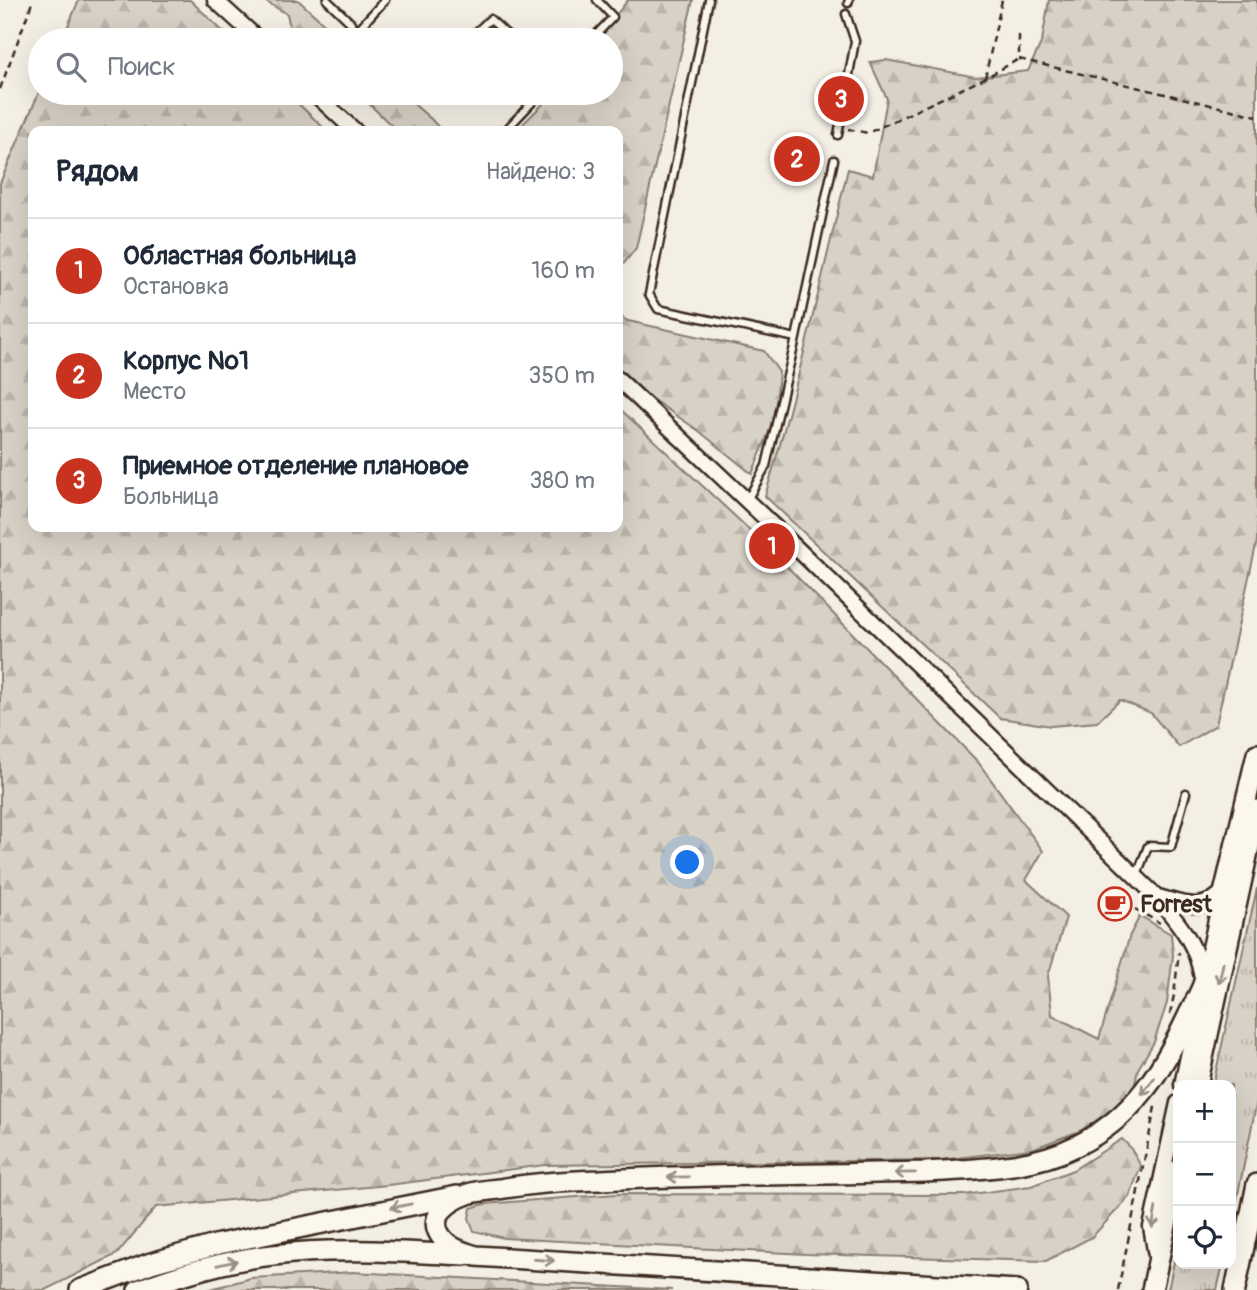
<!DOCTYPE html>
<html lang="ru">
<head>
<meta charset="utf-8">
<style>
  :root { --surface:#fff; --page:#f2f2f3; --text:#1f2937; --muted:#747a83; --line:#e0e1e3; --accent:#c8321e }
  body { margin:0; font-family:Pangolin,sans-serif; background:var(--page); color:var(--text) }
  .controls { position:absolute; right:21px; bottom:21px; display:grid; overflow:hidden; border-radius:14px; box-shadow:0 7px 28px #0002 }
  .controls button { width:63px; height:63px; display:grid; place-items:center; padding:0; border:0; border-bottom:2px solid var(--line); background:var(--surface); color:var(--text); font:35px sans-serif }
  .you { position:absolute; left:688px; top:863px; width:24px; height:24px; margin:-18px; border:5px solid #fff; border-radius:50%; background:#1a73e8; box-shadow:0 0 0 10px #1a73e833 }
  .badge { display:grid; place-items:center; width:46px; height:46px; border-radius:50%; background:var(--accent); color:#fff; font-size:23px; font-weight:700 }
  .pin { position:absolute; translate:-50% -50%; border:4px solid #fff; box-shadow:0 2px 7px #0006 }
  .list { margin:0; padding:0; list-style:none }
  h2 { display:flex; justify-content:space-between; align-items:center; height:91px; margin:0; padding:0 28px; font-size:30px }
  h2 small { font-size:23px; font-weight:400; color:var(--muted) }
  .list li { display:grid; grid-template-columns:46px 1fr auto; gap:21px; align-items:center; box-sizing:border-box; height:105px; padding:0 28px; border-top:2px solid var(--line) }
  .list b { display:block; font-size:26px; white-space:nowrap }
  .list p { margin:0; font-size:23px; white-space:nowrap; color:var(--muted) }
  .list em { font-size:23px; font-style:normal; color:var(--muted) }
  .icon { flex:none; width:38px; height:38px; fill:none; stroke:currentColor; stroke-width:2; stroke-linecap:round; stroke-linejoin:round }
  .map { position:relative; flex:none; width:1257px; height:1290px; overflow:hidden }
  .search { position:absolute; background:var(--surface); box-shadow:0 7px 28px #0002; left:28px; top:28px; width:595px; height:77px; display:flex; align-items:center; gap:18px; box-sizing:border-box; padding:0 24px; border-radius:38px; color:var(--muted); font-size:26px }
  .panel { position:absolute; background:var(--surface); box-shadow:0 7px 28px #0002; left:28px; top:126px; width:595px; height:406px; border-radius:14px }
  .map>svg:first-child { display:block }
  .grass { fill:url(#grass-tufts); stroke:#8a7e72; stroke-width:2 }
  .forest { fill:url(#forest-firs); stroke:#8a7e72; stroke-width:2 }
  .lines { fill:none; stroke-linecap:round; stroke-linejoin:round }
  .service-casing { stroke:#3b2a1e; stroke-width:11 }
  .tertiary-casing { stroke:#3b2a1e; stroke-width:19 }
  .primary-casing { stroke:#3b2a1e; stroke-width:24 }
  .trunk-casing { stroke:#3b2a1e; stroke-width:24 }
  .path { stroke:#3b2a1e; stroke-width:2.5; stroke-dasharray:7 5; stroke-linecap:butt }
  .service { stroke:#fbf7ec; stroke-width:6 }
  .tertiary { stroke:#fbf7ec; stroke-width:14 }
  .primary { stroke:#fbf7ec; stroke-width:19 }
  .trunk { stroke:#fbf7ec; stroke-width:19 }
  .oneway { stroke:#9b9085 }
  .labels { text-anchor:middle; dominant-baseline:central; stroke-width:7; stroke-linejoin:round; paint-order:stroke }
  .poi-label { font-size:23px; font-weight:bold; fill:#3b2a1e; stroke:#fbf7ec; text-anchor:start }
</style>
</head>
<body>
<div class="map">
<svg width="1257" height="1290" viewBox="0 0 1257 1290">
  <defs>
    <pattern id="grass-tufts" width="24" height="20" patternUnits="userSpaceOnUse" patternTransform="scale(1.75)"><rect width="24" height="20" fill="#d8d1c6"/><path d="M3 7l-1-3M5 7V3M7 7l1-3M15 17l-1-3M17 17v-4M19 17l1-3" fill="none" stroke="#bab4aa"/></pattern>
    <pattern id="forest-firs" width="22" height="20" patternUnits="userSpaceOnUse" patternTransform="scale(1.75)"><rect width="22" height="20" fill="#d8d1c6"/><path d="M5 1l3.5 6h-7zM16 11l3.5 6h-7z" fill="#bab4aa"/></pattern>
  </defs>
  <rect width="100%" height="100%" fill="#f3efe4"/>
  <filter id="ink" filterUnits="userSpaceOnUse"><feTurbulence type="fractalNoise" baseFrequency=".0143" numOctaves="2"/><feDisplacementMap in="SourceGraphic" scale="14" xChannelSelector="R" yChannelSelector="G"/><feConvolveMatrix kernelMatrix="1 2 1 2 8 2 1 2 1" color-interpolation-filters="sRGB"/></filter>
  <g filter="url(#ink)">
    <!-- grass -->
    <path class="grass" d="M 1257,888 L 1257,1101 L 1231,1228 L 1231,1085 L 1213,1085 Z
      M 1178,1243 L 1178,1264 L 1223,1264 L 1217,1290 L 1168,1290 Z"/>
    <!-- forest -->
    <path class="forest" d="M 79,0 L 190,0 L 232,40 L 62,40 Z
      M 263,0 L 298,0 L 342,40 L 304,40 L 290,27 L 287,14 Z
      M 628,0 L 693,0 L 636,248 L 618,271 L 618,131 L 516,131 L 554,93 L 611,93 L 611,40 L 596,40 Z
      M 1049,0 L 1257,0 L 1257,541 L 1216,725 L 1179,747 L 1151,713 L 1120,700 L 1097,722 L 1051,726 L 1000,718 L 765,496 C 798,388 821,278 848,169 L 873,176 L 887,99 L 870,62 L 886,60 L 976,77 L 1028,71 L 1042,41 Z
      M 40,90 L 40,93 L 287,93 L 327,131 L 33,131 L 33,527 L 618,527 L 618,407 L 770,549 L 978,762 L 1043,851 L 1026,880 L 1066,917 L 1048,976 L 1052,1015 L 1099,1039 L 1130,935 L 1140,916 L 1171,934 L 1173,955 L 1167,1003 L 1154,1042 L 1138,1069 L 1134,1088 L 1111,1110 L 1082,1130 L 1032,1149 L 939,1160 L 545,1165 L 388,1185 L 156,1207 L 117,1254 L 45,1290 L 0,1290 L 0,183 Z
      M 358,93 L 401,93 L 431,119 L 442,131 L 397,131 Z
      M 618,315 L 628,321 L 764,351 L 779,372 L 775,417 L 752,474 L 699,431 L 652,399 L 618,368 Z
      M 1122,1139 L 1130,1147 L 1141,1166 L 1129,1197 L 1092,1237 L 1046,1261 L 806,1254 L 504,1238 L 474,1231 L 469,1218 L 471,1208 L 484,1204 L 617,1194 L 964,1195 L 1031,1186 L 1073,1170 Z
      M 353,1272 L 672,1290 L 207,1290 L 251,1278 Z"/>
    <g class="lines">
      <defs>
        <path id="service" d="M 327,0 L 351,23 L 354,34 L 361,40
          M 709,0 L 649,294 L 658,309 L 796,338
          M 848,3 L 849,0
          M 354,34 L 385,0
          M 468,40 L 490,19 L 513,40
          M 591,40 L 613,17 L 597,0
          M 329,106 L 343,93
          M 505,131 L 541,93
          M 838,135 L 855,41 L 846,14
          M 747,500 L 766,466 L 796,338 L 834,160
          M 1137,875 L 1148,846 L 1171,847 L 1186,793"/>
        <path id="tertiary" d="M 215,0 L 259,40
          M 314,93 L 355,131
          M 618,379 L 782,534 L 1157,897 C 1179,924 1196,942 1202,978
          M 1158,897 C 1184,904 1205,914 1225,889
          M 1182,1085 L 1199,1004
          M 1156,1256 L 1151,1227 L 1178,1103"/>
        <path id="primary" d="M 1197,1085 L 1257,810
          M 1152,1290 L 1178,1170"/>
        <path id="trunk" d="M 80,1290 L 151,1263 L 219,1244 L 457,1196
          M 138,1290 C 181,1274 227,1260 273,1255 C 335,1247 402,1252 465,1255
          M 1017,1290 L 476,1256 C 463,1252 448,1248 440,1235 C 427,1215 451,1200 468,1194 C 477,1191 489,1190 499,1189 C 533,1183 566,1181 600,1180 C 708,1174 817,1175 926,1172 C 975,1169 1031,1169 1076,1146 C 1133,1118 1162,1071 1188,1016 C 1193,1005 1200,994 1204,982 C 1213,952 1218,920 1225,889 C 1236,844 1246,799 1257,754
          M 1235,1290 L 1257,1184"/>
      </defs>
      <!-- service casing -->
      <use href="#service" class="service-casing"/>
      <!-- tertiary casing -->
      <use href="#tertiary" class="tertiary-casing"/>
      <!-- primary casing -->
      <use href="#primary" class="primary-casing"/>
      <!-- trunk casing -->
      <use href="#trunk" class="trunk-casing"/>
      <!-- path -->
      <path class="path" d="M 1019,35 L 1019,59 L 1257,116
        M 985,78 L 1002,0
        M 0,89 L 33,0
        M 848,129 L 868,133 L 985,78 L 1019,59
        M 1135,909 L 1160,923
        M 1170,1014 L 1174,995 L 1179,952
        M 1118,1290 L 1156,1102"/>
      <!-- service -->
      <use href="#service" class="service"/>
      <!-- tertiary -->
      <use href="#tertiary" class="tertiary"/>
      <!-- primary -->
      <use href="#primary" class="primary"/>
      <!-- trunk -->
      <use href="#trunk" class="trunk"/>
    </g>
    <!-- one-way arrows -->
    <defs><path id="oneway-shaft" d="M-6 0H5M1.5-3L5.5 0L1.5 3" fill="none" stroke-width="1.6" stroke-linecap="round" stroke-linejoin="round" transform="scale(1.75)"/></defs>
    <g class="oneway">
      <use href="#oneway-shaft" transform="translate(1221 973) rotate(102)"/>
      <use href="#oneway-shaft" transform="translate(1148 1086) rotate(128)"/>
      <use href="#oneway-shaft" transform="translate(905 1173) rotate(179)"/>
      <use href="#oneway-shaft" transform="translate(678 1177) rotate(179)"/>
      <use href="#oneway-shaft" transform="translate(401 1206) rotate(168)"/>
      <use href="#oneway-shaft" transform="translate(1154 1218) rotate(100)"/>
      <use href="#oneway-shaft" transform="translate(544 1260) rotate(4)"/>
      <use href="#oneway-shaft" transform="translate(227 1263) rotate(-13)"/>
    </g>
  </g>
  <!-- icons -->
  <defs>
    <symbol id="cafe-ring" viewBox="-11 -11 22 22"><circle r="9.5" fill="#fbf7ec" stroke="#c8321e" stroke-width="1.5"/><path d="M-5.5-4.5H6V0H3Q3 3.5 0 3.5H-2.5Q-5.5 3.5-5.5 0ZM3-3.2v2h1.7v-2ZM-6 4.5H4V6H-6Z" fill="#c8321e"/></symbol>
  </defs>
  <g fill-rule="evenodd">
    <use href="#cafe-ring" x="1096" y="885" width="38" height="38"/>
  </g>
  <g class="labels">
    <!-- poi labels -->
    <g class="poi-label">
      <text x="1140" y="904">Forrest</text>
    </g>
  </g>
</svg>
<div class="controls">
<button>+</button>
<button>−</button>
<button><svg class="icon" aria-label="locate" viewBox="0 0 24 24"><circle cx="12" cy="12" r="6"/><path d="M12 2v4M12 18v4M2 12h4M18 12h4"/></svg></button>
</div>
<div class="you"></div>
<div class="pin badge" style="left:772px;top:546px">1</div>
<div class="pin badge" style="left:797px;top:159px">2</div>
<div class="pin badge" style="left:841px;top:99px">3</div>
<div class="search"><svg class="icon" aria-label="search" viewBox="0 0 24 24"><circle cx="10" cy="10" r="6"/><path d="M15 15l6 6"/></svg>Поиск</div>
<section class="panel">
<h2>Рядом<small>Найдено: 3</small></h2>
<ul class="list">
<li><span class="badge">1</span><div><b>Областная больница</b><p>Остановка</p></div><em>160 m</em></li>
<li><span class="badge">2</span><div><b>Корпус №1</b><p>Место</p></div><em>350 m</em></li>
<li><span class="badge">3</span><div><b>Приемное отделение плановое</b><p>Больница</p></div><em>380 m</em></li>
</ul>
</section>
</div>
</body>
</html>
